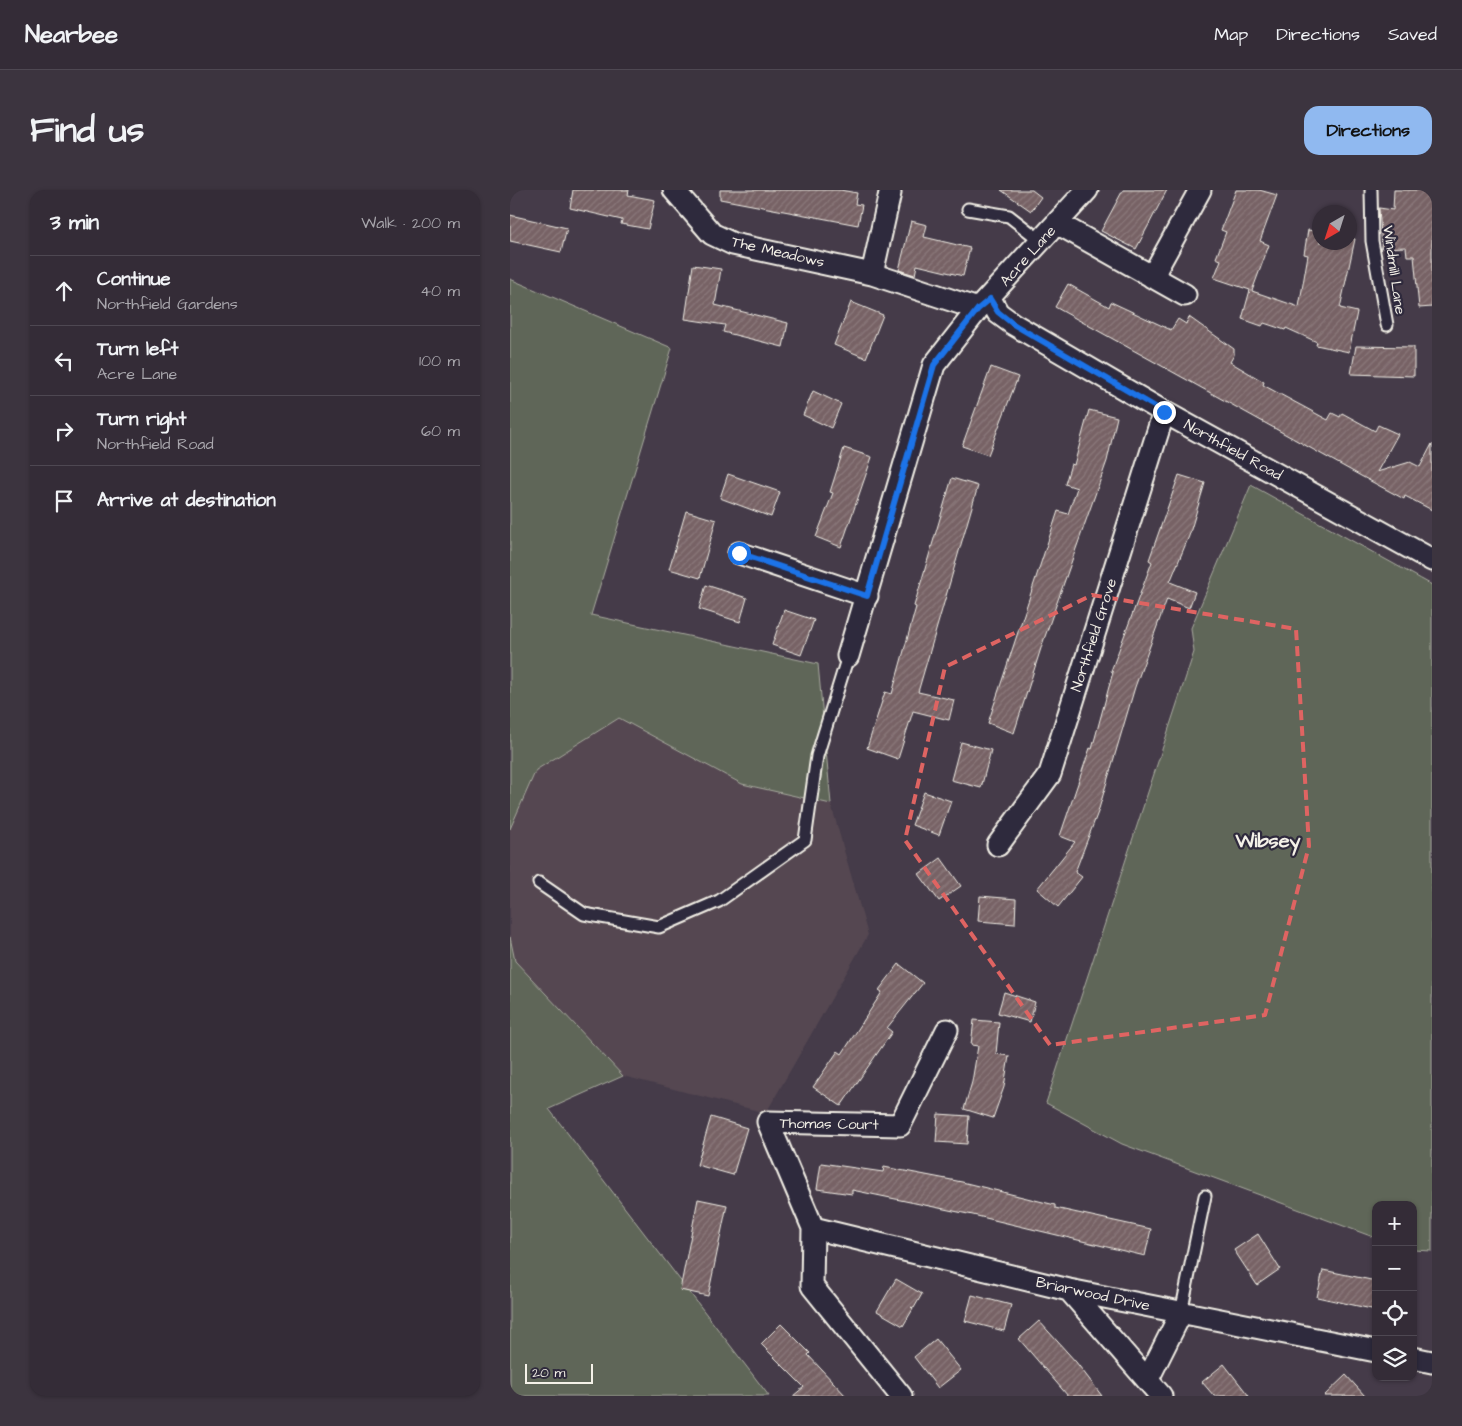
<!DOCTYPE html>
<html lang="en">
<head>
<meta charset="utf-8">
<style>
  :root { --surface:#342c37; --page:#3c343f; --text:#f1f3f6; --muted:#a9a7ad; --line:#4e4852; --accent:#90b9f0 }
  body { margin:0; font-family:"Architects Daughter",sans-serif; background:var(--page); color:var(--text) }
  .controls { position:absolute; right:15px; bottom:15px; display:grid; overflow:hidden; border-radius:10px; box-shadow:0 1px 4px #0004 }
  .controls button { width:45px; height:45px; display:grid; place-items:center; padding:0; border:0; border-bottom:1px solid var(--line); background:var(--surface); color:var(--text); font:25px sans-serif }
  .compass { position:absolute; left:802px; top:15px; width:45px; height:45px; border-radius:50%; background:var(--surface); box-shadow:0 1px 4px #0004; rotate:219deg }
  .scale { position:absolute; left:15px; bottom:12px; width:68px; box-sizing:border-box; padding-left:5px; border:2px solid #f4f1e8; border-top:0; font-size:14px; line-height:18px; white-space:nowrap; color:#f4f1e8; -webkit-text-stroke:4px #2f2a3d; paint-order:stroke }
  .stop { position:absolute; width:15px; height:15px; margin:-11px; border:4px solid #1a73e8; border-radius:50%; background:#fff }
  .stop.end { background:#1a73e8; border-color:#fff; box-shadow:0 1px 5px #0008 }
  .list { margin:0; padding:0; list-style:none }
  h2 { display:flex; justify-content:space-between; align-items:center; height:65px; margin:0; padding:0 20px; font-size:21px }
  h2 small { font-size:16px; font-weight:400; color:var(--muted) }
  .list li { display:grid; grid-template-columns:32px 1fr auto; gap:15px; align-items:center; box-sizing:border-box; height:70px; padding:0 20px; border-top:1px solid var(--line) }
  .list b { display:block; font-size:19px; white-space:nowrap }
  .list p { margin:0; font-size:16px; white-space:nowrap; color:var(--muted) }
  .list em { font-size:16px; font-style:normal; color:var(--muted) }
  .icon { flex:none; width:28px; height:28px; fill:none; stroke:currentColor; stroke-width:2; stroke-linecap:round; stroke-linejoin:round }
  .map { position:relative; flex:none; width:922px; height:1206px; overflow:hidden; border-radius:15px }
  header { display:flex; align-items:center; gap:30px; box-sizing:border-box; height:70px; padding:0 25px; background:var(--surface); border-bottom:1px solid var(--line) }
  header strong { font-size:24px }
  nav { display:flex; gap:28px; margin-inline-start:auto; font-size:18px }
  .intro { display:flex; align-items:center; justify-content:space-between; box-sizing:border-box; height:120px; padding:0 30px }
  h1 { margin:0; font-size:35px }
  .button { padding:12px 22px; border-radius:15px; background:var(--accent); color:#111; font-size:18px; font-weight:700 }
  main { display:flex; gap:30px; padding:0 30px }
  aside { flex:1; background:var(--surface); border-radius:15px; box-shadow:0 1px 4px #0004 }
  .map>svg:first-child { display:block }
  .built { fill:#544751 }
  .grass { fill:#5f6659; stroke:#aaaca0 }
  .building { fill:url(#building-hatch); stroke:#f4f1e8 }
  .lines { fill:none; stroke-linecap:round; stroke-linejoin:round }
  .service-casing { stroke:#f4f1e8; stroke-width:15 }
  .minor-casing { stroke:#f4f1e8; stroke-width:25 }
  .service { stroke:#2f2a3d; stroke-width:11 }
  .minor { stroke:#2f2a3d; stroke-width:21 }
  .route { stroke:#1a73e8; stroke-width:6 }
  .marked { fill:none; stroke:#df6462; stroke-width:4; stroke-dasharray:10 6; stroke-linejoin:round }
  .labels { text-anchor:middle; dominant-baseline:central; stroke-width:4.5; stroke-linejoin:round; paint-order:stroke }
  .street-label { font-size:15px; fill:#f4f1e8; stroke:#2f2a3d }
  .district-label { font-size:20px; font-weight:bold; fill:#f4f1e8; stroke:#2f2a3d }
</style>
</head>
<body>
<header>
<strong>Nearbee</strong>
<nav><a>Map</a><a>Directions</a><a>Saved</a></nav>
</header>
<div class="intro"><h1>Find us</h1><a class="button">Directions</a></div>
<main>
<aside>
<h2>3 min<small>Walk · 200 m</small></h2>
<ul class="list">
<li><svg class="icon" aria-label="ahead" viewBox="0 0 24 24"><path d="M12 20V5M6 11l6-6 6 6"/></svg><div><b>Continue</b><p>Northfield Gardens</p></div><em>40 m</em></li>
<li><svg class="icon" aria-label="left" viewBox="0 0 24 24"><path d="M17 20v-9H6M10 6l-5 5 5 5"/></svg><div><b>Turn left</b><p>Acre Lane</p></div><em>100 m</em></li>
<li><svg class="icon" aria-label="right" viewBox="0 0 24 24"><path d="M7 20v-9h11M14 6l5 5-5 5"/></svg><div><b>Turn right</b><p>Northfield Road</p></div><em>60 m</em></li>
<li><svg class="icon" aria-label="arrive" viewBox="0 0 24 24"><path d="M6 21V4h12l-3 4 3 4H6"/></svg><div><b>Arrive at destination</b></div></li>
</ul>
</aside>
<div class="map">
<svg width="922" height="1206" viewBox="0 0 922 1206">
  <defs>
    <pattern id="building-hatch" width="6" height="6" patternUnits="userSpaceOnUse" patternTransform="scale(1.25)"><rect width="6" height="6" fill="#776265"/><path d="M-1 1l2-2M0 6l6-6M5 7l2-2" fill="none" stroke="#8b797b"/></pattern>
  </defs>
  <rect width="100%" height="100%" fill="#453b49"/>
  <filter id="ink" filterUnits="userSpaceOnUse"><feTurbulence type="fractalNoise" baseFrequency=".02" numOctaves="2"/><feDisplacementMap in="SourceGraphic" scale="10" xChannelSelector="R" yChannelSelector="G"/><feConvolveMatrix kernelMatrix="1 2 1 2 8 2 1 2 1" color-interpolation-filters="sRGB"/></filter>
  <g filter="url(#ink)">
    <!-- built -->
    <path class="built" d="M 109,528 L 232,594 L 321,614 L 358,745 L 256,923 L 113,886 L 5,771 L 0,747 L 0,639 L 26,580 Z"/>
    <!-- grass -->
    <path class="grass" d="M 0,89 L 162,158 L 81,425 L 308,474 L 321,614 L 232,594 L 109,528 L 26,580 L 0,639 Z
      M 741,295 L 922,395 L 922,1061 L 903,1060 L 903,1015 L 866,1015 L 866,1048 L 612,954 L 536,913 L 684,462 L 681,438 Z
      M 0,747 L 5,771 L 113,886 L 39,919 L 259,1206 L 0,1206 Z"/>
    <!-- building -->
    <path class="building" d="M 63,0 L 119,0 L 118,5 L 145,10 L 138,39 L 111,34 L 112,30 L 60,18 Z
      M 210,0 L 330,0 L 347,3 L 345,14 L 352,15 L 348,35 L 210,9 Z
      M 491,0 L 522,0 L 531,7 L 521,21 Z
      M 613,0 L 657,0 L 626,59 L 591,41 Z
      M 726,0 L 749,0 L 767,5 L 750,51 L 759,55 L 742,101 L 789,117 L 798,65 L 794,64 L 798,40 L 810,42 L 810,52 L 840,52 L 840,48 L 845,49 L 830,118 L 847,122 L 839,162 L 806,155 L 807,152 L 776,138 L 775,140 L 754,133 L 752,136 L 732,129 L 740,100 L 704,88 L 711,70 L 706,68 L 716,42 L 711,40 Z
      M 884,0 L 922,0 L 922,117 L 909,118 L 904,66 L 897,66 L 896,57 L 872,58 L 869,18 L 883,20 Z
      M 0,25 L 57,38 L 51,62 L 0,51 Z
      M 401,31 L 417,35 L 414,47 L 460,58 L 453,86 L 407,75 L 405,85 L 389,80 Z
      M 183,75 L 211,79 L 205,115 L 278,133 L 273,157 L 213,142 L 215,135 L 175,129 Z
      M 558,94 L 599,117 L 601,112 L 661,140 L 668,129 L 676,134 L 679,127 L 724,159 L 724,165 L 720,172 L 754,192 L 753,195 L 818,230 L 822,223 L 830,227 L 832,223 L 865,241 L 868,235 L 888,244 L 867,282 L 900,272 L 910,277 L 922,254 L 922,320 L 895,306 L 894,309 L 851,286 L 545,117 Z
      M 341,112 L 373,125 L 356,168 L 324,155 Z
      M 846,156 L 904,157 L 904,186 L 841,184 Z
      M 481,177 L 508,187 L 478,265 L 452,256 Z
      M 303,201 L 331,214 L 321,238 L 293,225 Z
      M 579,220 L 607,227 L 597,271 L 532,455 L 504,543 L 478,533 L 548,321 L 558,324 L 567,298 L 555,294 L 561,274 L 564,275 Z
      M 334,258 L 362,267 L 331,357 L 306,347 L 323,303 L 320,302 Z
      M 218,284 L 270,302 L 261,327 L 210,308 Z
      M 669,285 L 695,293 L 679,346 L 660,392 L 685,402 L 679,418 L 657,409 L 625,497 L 588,622 L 565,682 L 572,687 L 548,717 L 527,699 L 565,652 L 550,646 L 580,558 L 582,559 L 603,482 L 601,481 L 642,372 L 639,370 Z
      M 442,288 L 468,296 L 408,502 L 444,510 L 439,530 L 403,521 L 388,569 L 357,558 L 375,502 L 382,504 L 406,417 L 404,416 Z
      M 176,321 L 206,330 L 190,388 L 159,379 Z
      M 196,395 L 237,408 L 230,432 L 189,419 Z
      M 274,420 L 304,430 L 291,465 L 262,455 Z
      M 451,552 L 481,560 L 471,598 L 441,590 Z
      M 414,602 L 441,611 L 429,645 L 402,635 Z
      M 431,668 L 451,696 L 429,711 L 409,684 Z
      M 470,706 L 506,709 L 505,734 L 468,731 Z
      M 389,774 L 413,793 L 377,838 L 382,842 L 331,916 L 303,897 L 328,861 L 332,864 L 372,802 L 369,800 Z
      M 494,802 L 525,812 L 520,832 L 488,823 Z
      M 464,830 L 489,832 L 486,864 L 499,866 L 494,897 L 483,928 L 454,919 L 462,892 L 468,856 L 461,855 Z
      M 428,924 L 459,926 L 457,954 L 426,952 Z
      M 201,927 L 237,938 L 223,985 L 187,975 Z
      M 311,973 L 373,982 L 374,977 L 452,992 L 545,1015 L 545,1018 L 641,1039 L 635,1066 L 463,1025 L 342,1000 L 342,1004 L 307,999 Z
      M 188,1009 L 217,1015 L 198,1106 L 170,1100 Z
      M 748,1044 L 770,1079 L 747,1095 L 724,1060 Z
      M 813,1080 L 866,1091 L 866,1120 L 807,1107 Z
      M 386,1089 L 412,1104 L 404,1118 L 401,1117 L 403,1119 L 393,1136 L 367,1121 Z
      M 462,1105 L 501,1115 L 494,1141 L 455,1131 Z
      M 529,1131 L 566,1172 L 592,1206 L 558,1206 L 509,1149 Z
      M 271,1134 L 300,1163 L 298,1165 L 336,1206 L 283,1206 L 294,1197 L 251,1154 Z
      M 426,1149 L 451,1180 L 428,1198 L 404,1167 Z
      M 714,1174 L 739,1206 L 704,1206 L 692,1192 Z
      M 836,1185 L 855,1206 L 814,1206 Z"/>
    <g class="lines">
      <defs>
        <path id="service" d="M 861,0 L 862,51 L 877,135
          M 458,19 L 499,26 L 531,51
          M 29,693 L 74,724 L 149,737 L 209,711 L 295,650 L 307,566 L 338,466
          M 671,1123 L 695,1006"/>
        <path id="minor" d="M 164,0 L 202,44 L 223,54 L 362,84 L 468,119
          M 547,33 L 675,105
          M 362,84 L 380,3
          M 642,87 L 690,0
          M 480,109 L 488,123 L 503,134 L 654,222 L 922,370
          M 229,363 L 357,406
          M 338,466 L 424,175 L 468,119 L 577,0
          M 488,655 L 540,584 L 654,222
          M 303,1038 L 559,1100 L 866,1161
          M 559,1100 L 651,1206
          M 903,1168 L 922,1172
          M 638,1189 L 671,1123
          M 391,1206 L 302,1096 L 303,1038 L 258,932 L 390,935 L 437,840"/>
      </defs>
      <!-- service casing -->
      <use href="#service" class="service-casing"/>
      <!-- minor casing -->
      <use href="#minor" class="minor-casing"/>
      <!-- service -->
      <use href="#service" class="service"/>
      <!-- minor -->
      <use href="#minor" class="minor"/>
    </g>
  </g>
  <g class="lines" filter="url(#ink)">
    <!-- route -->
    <path class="route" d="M 229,363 L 357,406 L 424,175 L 468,119 L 480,109 L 488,122 L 503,134 L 654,222"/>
  </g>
  <!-- marked area -->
  <path class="marked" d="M 582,405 L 786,439 L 799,656 L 755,825 L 540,855 L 395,650 L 435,477 Z"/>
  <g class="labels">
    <!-- street labels -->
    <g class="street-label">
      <text transform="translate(268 62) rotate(13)">The Meadows</text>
      <text transform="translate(518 66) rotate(-48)">Acre Lane</text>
      <text transform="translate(884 80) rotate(82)">Windmill Lane</text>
      <text transform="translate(723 260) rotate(29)">Northfield Road</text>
      <text transform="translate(584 445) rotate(-72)">Northfield Grove</text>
      <text transform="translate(319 934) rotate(1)">Thomas Court</text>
      <text transform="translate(583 1104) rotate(12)">Briarwood Drive</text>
    </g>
    <!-- district labels -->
    <g class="district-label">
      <text x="758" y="651">Wibsey</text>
    </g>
  </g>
</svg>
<div class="controls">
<button>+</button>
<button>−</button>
<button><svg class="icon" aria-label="locate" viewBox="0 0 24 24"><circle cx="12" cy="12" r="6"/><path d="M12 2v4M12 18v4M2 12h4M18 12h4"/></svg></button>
<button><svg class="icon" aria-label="layers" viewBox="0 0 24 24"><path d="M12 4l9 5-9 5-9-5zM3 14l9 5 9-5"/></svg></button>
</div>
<svg class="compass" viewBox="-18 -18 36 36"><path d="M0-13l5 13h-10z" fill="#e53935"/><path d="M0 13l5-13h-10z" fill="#a9a7ad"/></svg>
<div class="scale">20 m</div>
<div class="stop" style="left:229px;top:363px"></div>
<div class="stop end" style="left:654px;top:222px"></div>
</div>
</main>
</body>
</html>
